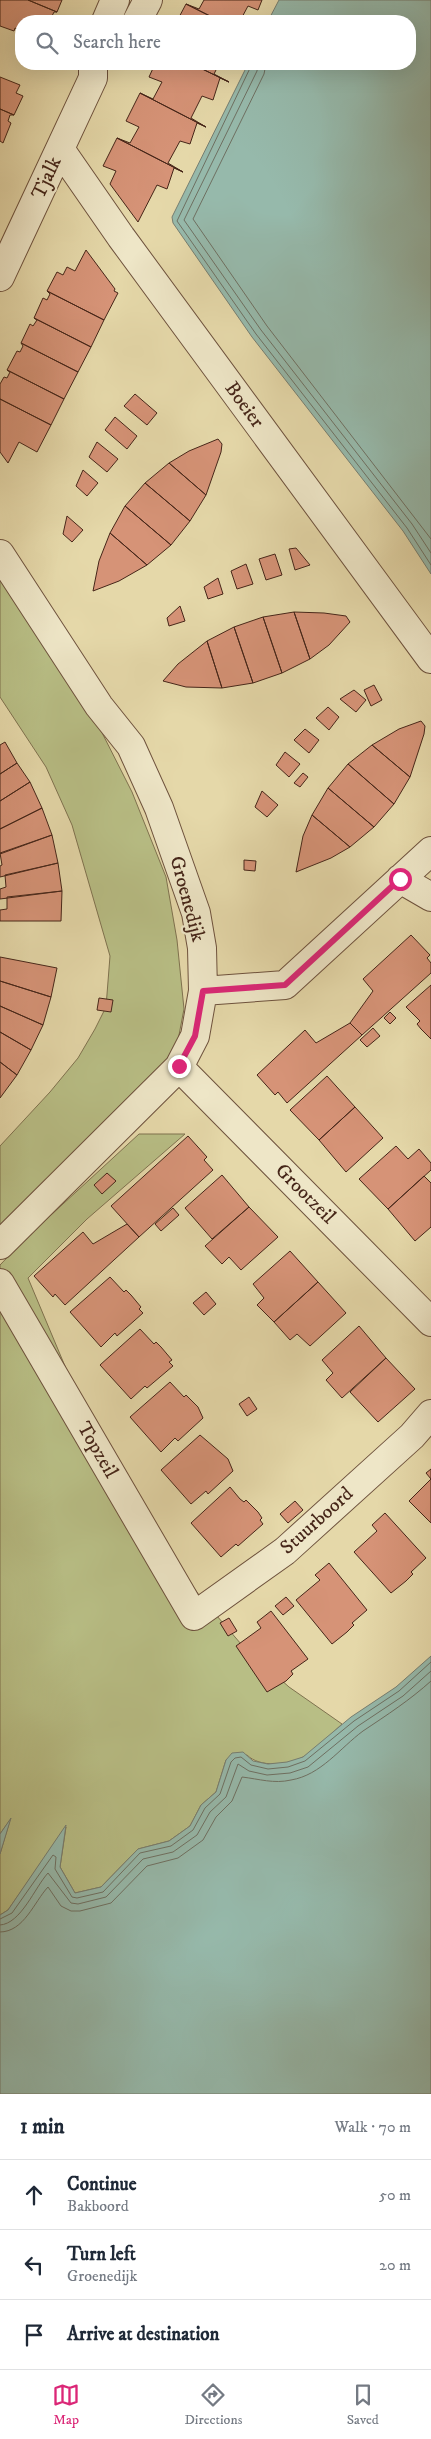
<!DOCTYPE html>
<html lang="en">
<head>
<meta charset="utf-8">
<style>
  :root { --surface:#fff; --page:#f6f6f7; --text:#1f2937; --muted:#747a83; --line:#e0e1e3; --accent:#db2777 }
  body { margin:0; font-family:"IM FELL DW Pica",serif; background:var(--page); color:var(--text) }
  .stop { position:absolute; width:15px; height:15px; margin:-11px; border:4px solid #db2777; border-radius:50%; background:#fff }
  .stop.end { background:#db2777; border-color:#fff; box-shadow:0 1px 5px #0008 }
  .list { margin:0; padding:0; list-style:none }
  h2 { display:flex; justify-content:space-between; align-items:center; height:65px; margin:0; padding:0 20px; font-size:21px }
  h2 small { font-size:16px; font-weight:400; color:var(--muted) }
  .list li { display:grid; grid-template-columns:32px 1fr auto; gap:15px; align-items:center; box-sizing:border-box; height:70px; padding:0 20px; border-top:1px solid var(--line) }
  .list b { display:block; font-size:19px; white-space:nowrap }
  .list p { margin:0; font-size:16px; white-space:nowrap; color:var(--muted) }
  .list em { font-size:16px; font-style:normal; color:var(--muted) }
  .icon { flex:none; width:28px; height:28px; fill:none; stroke:currentColor; stroke-width:2; stroke-linecap:round; stroke-linejoin:round }
  .map { position:relative; flex:none; width:431px; height:2094px; overflow:hidden }
  .search { position:absolute; background:var(--surface); box-shadow:0 5px 20px #0002; left:15px; right:15px; top:15px; height:55px; display:flex; align-items:center; gap:12px; box-sizing:border-box; padding:0 18px; border-radius:20px; color:var(--muted); font-size:19px }
  .sheet { height:275px; background:var(--surface) }
  nav { display:flex; justify-content:space-around; align-items:center; box-sizing:border-box; height:70px; border-top:1px solid var(--line); background:var(--surface); font-size:14px; color:var(--muted) }
  nav a { display:grid; justify-items:center; gap:2px }
  nav .on { color:var(--accent) }
  .map>svg:first-child { display:block }
  .green { fill:#b8be85; stroke:#7f724f }
  .water { fill:#96b9ab; stroke:#767e71 }
  .lines { fill:none; stroke-linecap:round; stroke-linejoin:round }
  .shore { stroke:#6e7062; stroke-width:1 }
  .building { fill:#d69377; stroke:#462619 }
  .minor-casing { stroke:#6e523d; stroke-width:30 }
  .minor { stroke:#eee6c7; stroke-width:28 }
  .route { stroke:#db2777; stroke-width:6 }
  .labels { text-anchor:middle; dominant-baseline:central; stroke-width:4.5; stroke-linejoin:round; paint-order:stroke }
  .street-label { font-size:20px; fill:#462619; stroke:#eee6c7 }
</style>
</head>
<body>
<div class="map">
<svg width="431" height="2094" viewBox="0 0 431 2094">
  <rect width="100%" height="100%" fill="#e5d8a9"/>
  <filter id="stains"><feTurbulence type="fractalNoise" baseFrequency=".004" numOctaves="4"/><feColorMatrix values="0 0 0 0 .2 0 0 0 0 .09 0 0 0 0 .02 0 0 0 .5 -.17"/></filter>
  <radialGradient id="worn" r=".72"><stop offset=".6" stop-color="#630" stop-opacity="0"/><stop offset="1" stop-color="#630" stop-opacity=".3"/></radialGradient>
  <!-- green -->
  <path class="green" d="M 0,577 L 91,711 L 132,792 L 166,877 L 177,940 L 184,1009 L 174,1061 L 0,1228 L 0,1146 L 50,1092 L 78,1058 L 95,1029 L 106,1007 L 110,956 L 72,825 L 46,767 L 0,697 Z
    M 139,1134 L 185,1134 L 87,1219 L 28,1278 L 83,1409 L 163,1546 L 199,1595 L 241,1644 L 289,1687 L 342,1724 C 330,1735 317,1749 303,1757 C 288,1765 260,1768 247,1755 L 226,1760 L 216,1792 L 201,1805 L 190,1826 L 169,1841 L 138,1849 L 101,1887 L 75,1893 L 60,1867 L 66,1827 L 8,1910 L 0,1915 L 0,1854 L 10,1820 L 0,1834 L 0,1265 L 26,1238 Z"/>
  <!-- water -->
  <path class="water" d="M 279,0 L 431,0 L 431,574 L 403,531 L 252,337 L 173,223 L 172,217 L 248,64 L 410,64 L 410,21 L 268,21 Z
    M 431,1656 L 431,2094 L 0,2094 L 0,1915 L 8,1910 L 66,1825 L 60,1867 L 75,1893 L 101,1887 L 138,1849 L 169,1841 L 190,1826 L 201,1805 L 216,1792 L 226,1760 L 232,1753 L 243,1752 L 253,1761 L 268,1764 L 287,1762 L 303,1757 L 351,1717 L 396,1687 Z
    M 11,1818 L 0,1854 L 0,1834 Z"/>
  <g class="lines">
    <!-- shore -->
    <path class="shore" d="M 252,64 L 177,221 L 256,334 L 407,528 L 431,565
      M 258,64 L 257,71 L 184,220 L 261,330 L 412,524 L 431,553
      M 266,64 L 264,74 L 193,219 L 267,326 L 431,539
      M 0,1919 L 12,1913 L 53,1855 L 56,1857 L 55,1869 L 72,1897 L 77,1898 L 103,1892 L 140,1853 L 171,1846 L 193,1830 L 205,1808 L 220,1794 L 231,1762 L 235,1758 L 241,1757 L 251,1765 L 268,1769 L 288,1767 L 305,1761 L 354,1721 L 399,1691 L 431,1662
      M 0,1925 C 21,1924 35,1887 48,1873 L 71,1903 L 78,1904 L 106,1897 L 143,1859 L 173,1852 L 197,1835 L 210,1812 L 226,1797 L 238,1764 L 249,1771 L 267,1775 L 290,1773 L 308,1767 L 358,1726 L 403,1696 L 431,1671
      M 0,1932 C 24,1932 34,1902 48,1887 L 61,1906 L 71,1911 L 80,1911 L 111,1903 L 147,1866 L 178,1858 L 203,1840 L 216,1817 L 232,1801 L 242,1777 C 259,1779 274,1784 291,1780 C 321,1775 340,1748 363,1731 C 387,1715 410,1700 431,1681"/>
  </g>
  <!-- building -->
  <path class="building" d="M 0,0 L 28,0 L 57,12 L 54,12 L 51,18 L 54,21 L 21,21 L 21,30 L 15,28 L 14,31 L 0,26 Z
    M 28,0 L 62,0 L 57,12 Z
    M 204,0 L 262,0 L 258,10 L 248,6 L 240,21 L 220,21 L 186,4 L 199,9 Z
    M 186,4 L 220,21 L 177,21 Z
    M 155,64 L 192,64 L 229,82 L 220,78 L 213,100 L 202,96 L 191,118 L 206,127 L 140,93 L 153,99 L 162,82 L 149,77 Z
    M 192,64 L 219,64 L 214,74 L 229,82 Z
    M 0,77 L 20,85 L 16,93 L 23,96 L 14,115 L 0,109 Z
    M 140,93 L 206,127 L 197,123 L 190,144 L 180,141 L 168,163 L 183,172 L 117,138 L 130,143 L 139,127 L 126,121 Z
    M 0,109 L 14,115 L 10,115 L 8,121 L 11,123 L 3,143 L 0,141 Z
    M 117,138 L 183,172 L 174,168 L 167,189 L 157,185 L 138,222 L 110,184 L 116,171 L 103,166 Z
    M 86,250 L 115,289 L 114,291 L 118,293 L 104,320 L 47,291 L 57,272 L 63,275 L 67,267 L 75,271 Z
    M 47,291 L 104,320 L 91,347 L 34,318 L 43,298 L 47,300 L 50,294 Z
    M 34,318 L 91,347 L 78,372 L 21,343 L 30,324 L 33,326 L 37,320 Z
    M 21,343 L 78,372 L 64,399 L 7,370 L 17,351 L 20,352 L 23,346 Z
    M 7,370 L 64,399 L 51,425 L 0,399 L 0,384 L 4,377 L 7,378 L 10,372 Z
    M 135,394 L 157,413 L 147,425 L 124,406 Z
    M 0,399 L 51,425 L 37,452 L 19,442 L 8,463 L 0,452 Z
    M 115,417 L 137,436 L 127,449 L 105,430 Z
    M 218,439 L 222,444 L 221,452 L 206,495 L 169,463 L 189,451 Z
    M 97,442 L 118,459 L 107,472 L 89,457 Z
    M 169,463 L 206,495 L 190,521 L 145,483 Z
    M 83,470 L 98,483 L 87,496 L 76,486 Z
    M 145,483 L 190,521 L 171,545 L 125,506 Z
    M 125,506 L 171,545 L 147,565 L 110,533 Z
    M 67,516 L 83,530 L 72,542 L 63,534 Z
    M 110,533 L 147,565 L 119,581 L 93,591 L 99,561 Z
    M 296,548 L 310,565 L 295,570 L 289,549 Z
    M 275,554 L 282,575 L 266,580 L 259,559 Z
    M 246,564 L 253,584 L 237,589 L 231,571 Z
    M 218,578 L 223,594 L 208,599 L 204,587 Z
    M 180,606 L 185,621 L 169,626 L 167,618 Z
    M 294,612 L 310,659 L 282,673 L 263,617 Z
    M 294,612 L 324,613 L 346,616 L 350,622 L 329,645 L 310,659 Z
    M 263,617 L 282,673 L 253,683 L 234,627 Z
    M 234,627 L 253,683 L 222,688 L 207,641 Z
    M 207,641 L 222,688 L 186,687 L 163,681 L 178,664 Z
    M 374,685 L 382,700 L 371,706 L 364,690 Z
    M 354,690 L 366,700 L 356,712 L 340,699 Z
    M 328,707 L 339,717 L 329,730 L 316,718 Z
    M 421,721 L 425,726 L 424,734 L 410,777 L 372,745 L 399,729 Z
    M 305,729 L 319,740 L 309,753 L 294,740 Z
    M 5,742 L 17,763 L 0,774 L 0,745 Z
    M 372,745 L 410,777 L 394,804 L 348,764 Z
    M 285,752 L 300,764 L 289,777 L 276,765 Z
    M 17,763 L 30,782 L 0,801 L 0,774 Z
    M 348,764 L 394,804 L 374,827 L 328,788 Z
    M 303,773 L 308,777 L 300,787 L 294,783 Z
    M 30,782 L 42,808 L 0,829 L 0,801 Z
    M 328,788 L 374,827 L 350,847 L 312,815 Z
    M 262,791 L 278,805 L 267,817 L 255,807 Z
    M 42,808 L 52,835 L 0,854 L 0,829 Z
    M 312,815 L 350,847 L 331,858 L 296,872 L 303,836 Z
    M 52,835 L 58,863 L 0,877 L 0,866 L 2,865 L 0,853 Z
    M 244,860 L 256,861 L 255,871 L 244,870 Z
    M 58,863 L 62,891 L 0,899 L 0,889 L 6,887 L 5,875 Z
    M 62,891 L 61,921 L 0,921 L 0,910 L 7,909 L 7,897 Z
    M 411,935 L 430,955 L 427,958 L 431,963 L 431,973 L 362,1035 L 350,1023 L 373,991 L 363,979 Z
    M 0,957 L 57,968 L 51,997 L 0,981 Z
    M 0,981 L 51,997 L 43,1025 L 0,1006 Z
    M 431,985 L 431,1039 L 421,1029 L 417,1024 L 420,1021 L 406,1007 Z
    M 99,998 L 113,1000 L 111,1012 L 97,1010 Z
    M 0,1006 L 43,1025 L 31,1050 L 0,1032 Z
    M 390,1012 L 396,1018 L 390,1024 L 384,1018 Z
    M 350,1023 L 362,1035 L 287,1103 L 278,1092 L 275,1095 L 257,1075 L 305,1030 L 316,1043 Z
    M 373,1028 L 380,1036 L 367,1047 L 360,1040 Z
    M 0,1032 L 31,1050 L 17,1075 L 0,1062 Z
    M 0,1062 L 17,1075 L 0,1098 Z
    M 327,1076 L 355,1107 L 319,1140 L 290,1110 Z
    M 355,1107 L 383,1138 L 346,1172 L 319,1140 Z
    M 188,1136 L 207,1157 L 204,1160 L 213,1170 L 139,1237 L 111,1206 Z
    M 396,1146 L 408,1159 L 419,1149 L 431,1163 L 431,1170 L 388,1209 L 359,1179 Z
    M 107,1173 L 116,1181 L 102,1194 L 94,1185 Z
    M 222,1175 L 249,1207 L 212,1239 L 185,1208 Z
    M 424,1176 L 431,1183 L 431,1227 L 415,1241 L 388,1209 Z
    M 249,1207 L 278,1237 L 241,1270 L 229,1257 L 222,1264 L 205,1246 Z
    M 173,1208 L 179,1215 L 161,1231 L 155,1224 Z
    M 127,1224 L 139,1237 L 65,1305 L 55,1294 L 53,1297 L 34,1276 L 83,1232 L 93,1244 Z
    M 290,1251 L 318,1282 L 274,1322 L 257,1305 L 264,1298 L 253,1284 Z
    M 110,1277 L 124,1292 L 126,1290 L 131,1295 L 141,1307 L 139,1309 L 143,1313 L 117,1336 L 115,1333 L 101,1347 L 70,1312 Z
    M 318,1282 L 346,1313 L 310,1346 L 297,1334 L 290,1340 L 274,1322 Z
    M 206,1292 L 216,1304 L 204,1315 L 193,1303 Z
    M 359,1326 L 386,1358 L 342,1398 L 326,1380 L 333,1373 L 322,1360 Z
    M 140,1329 L 154,1344 L 156,1342 L 161,1347 L 172,1360 L 169,1362 L 173,1366 L 147,1388 L 145,1386 L 131,1399 L 100,1365 Z
    M 386,1358 L 415,1389 L 378,1422 L 350,1392 Z
    M 170,1382 L 184,1397 L 186,1395 L 198,1407 L 203,1418 L 178,1441 L 175,1438 L 161,1452 L 130,1417 Z
    M 249,1397 L 257,1409 L 247,1416 L 239,1404 Z
    M 200,1435 L 228,1459 L 233,1471 L 208,1494 L 206,1491 L 191,1504 L 161,1470 Z
    M 431,1469 L 431,1479 L 426,1473 Z
    M 431,1479 L 431,1523 L 409,1501 Z
    M 230,1487 L 240,1499 L 244,1502 L 246,1500 L 258,1512 L 262,1518 L 260,1520 L 263,1524 L 238,1546 L 236,1544 L 221,1557 L 191,1523 Z
    M 295,1501 L 303,1510 L 288,1523 L 280,1514 Z
    M 385,1513 L 426,1558 L 411,1572 L 413,1574 L 406,1581 L 391,1593 L 354,1552 L 377,1531 L 372,1525 Z
    M 329,1563 L 367,1610 L 352,1623 L 354,1625 L 347,1632 L 332,1644 L 296,1600 L 320,1580 L 315,1575 Z
    M 286,1597 L 294,1606 L 283,1615 L 275,1606 Z
    M 271,1611 L 308,1659 L 291,1671 L 293,1674 L 286,1681 L 267,1692 L 236,1646 L 261,1628 L 257,1622 Z
    M 229,1618 L 237,1631 L 228,1636 L 220,1623 Z"/>
  <g class="lines">
    <defs>
      <path id="minor" d="M 106,21 L 115,0
        M 137,21 L 148,0
        M 60,149 L 121,237 L 431,659
        M 0,277 L 93,78 L 93,64
        M 0,554 L 99,706 L 131,746 L 159,808 L 196,913 L 202,948 L 203,991 L 195,1036 L 179,1067 L 0,1245
        M 400,879 L 431,897
        M 203,991 L 285,985 L 431,851
        M 179,1067 L 431,1322
        M 0,1283 L 194,1616 L 285,1551 L 412,1436 L 431,1414"/>
    </defs>
    <!-- minor casing -->
    <use href="#minor" class="minor-casing"/>
    <!-- minor -->
    <use href="#minor" class="minor"/>
  </g>
  <g class="lines">
    <!-- route -->
    <path class="route" d="M 179,1066 L 195,1036 L 203,991 L 285,985 L 400,879"/>
  </g>
  <g class="labels">
    <!-- street labels -->
    <g class="street-label">
      <text transform="translate(47 178) rotate(-65)">Tjalk</text>
      <text transform="translate(244 405) rotate(54)">Boeier</text>
      <text transform="translate(187 899) rotate(75)">Groenedijk</text>
      <text transform="translate(305 1194) rotate(45)">Grootzeil</text>
      <text transform="translate(97 1450) rotate(60)">Topzeil</text>
      <text transform="translate(317 1521) rotate(-42)">Stuurboord</text>
    </g>
  </g>
  <rect width="100%" height="100%" filter="url(#stains)"/>
  <rect width="100%" height="100%" fill="url(#worn)"/>
</svg>
<div class="stop" style="left:400px;top:879px"></div>
<div class="stop end" style="left:179px;top:1066px"></div>
<div class="search"><svg class="icon" aria-label="search" viewBox="0 0 24 24"><circle cx="10" cy="10" r="6"/><path d="M15 15l6 6"/></svg>Search here</div>
</div>
<section class="sheet">
<h2>1 min<small>Walk · 70 m</small></h2>
<ul class="list">
<li><svg class="icon" aria-label="ahead" viewBox="0 0 24 24"><path d="M12 20V5M6 11l6-6 6 6"/></svg><div><b>Continue</b><p>Bakboord</p></div><em>50 m</em></li>
<li><svg class="icon" aria-label="left" viewBox="0 0 24 24"><path d="M17 20v-9H6M10 6l-5 5 5 5"/></svg><div><b>Turn left</b><p>Groenedijk</p></div><em>20 m</em></li>
<li><svg class="icon" aria-label="arrive" viewBox="0 0 24 24"><path d="M6 21V4h12l-3 4 3 4H6"/></svg><div><b>Arrive at destination</b></div></li>
</ul>
</section>
<nav>
<a class="on"><svg class="icon" aria-label="map" viewBox="0 0 24 24"><path d="M3 6l6-2 6 2 6-2v14l-6 2-6-2-6 2zM9 4v14M15 6v14"/></svg>Map</a>
<a><svg class="icon" aria-label="directions" viewBox="0 0 24 24"><path d="M12 3l9 9-9 9-9-9zM9 14v-3h6M13 9l2 2-2 2"/></svg>Directions</a>
<a><svg class="icon" aria-label="saved" viewBox="0 0 24 24"><path d="M7 4h10v16l-5-4-5 4z"/></svg>Saved</a>
</nav>
</body>
</html>
